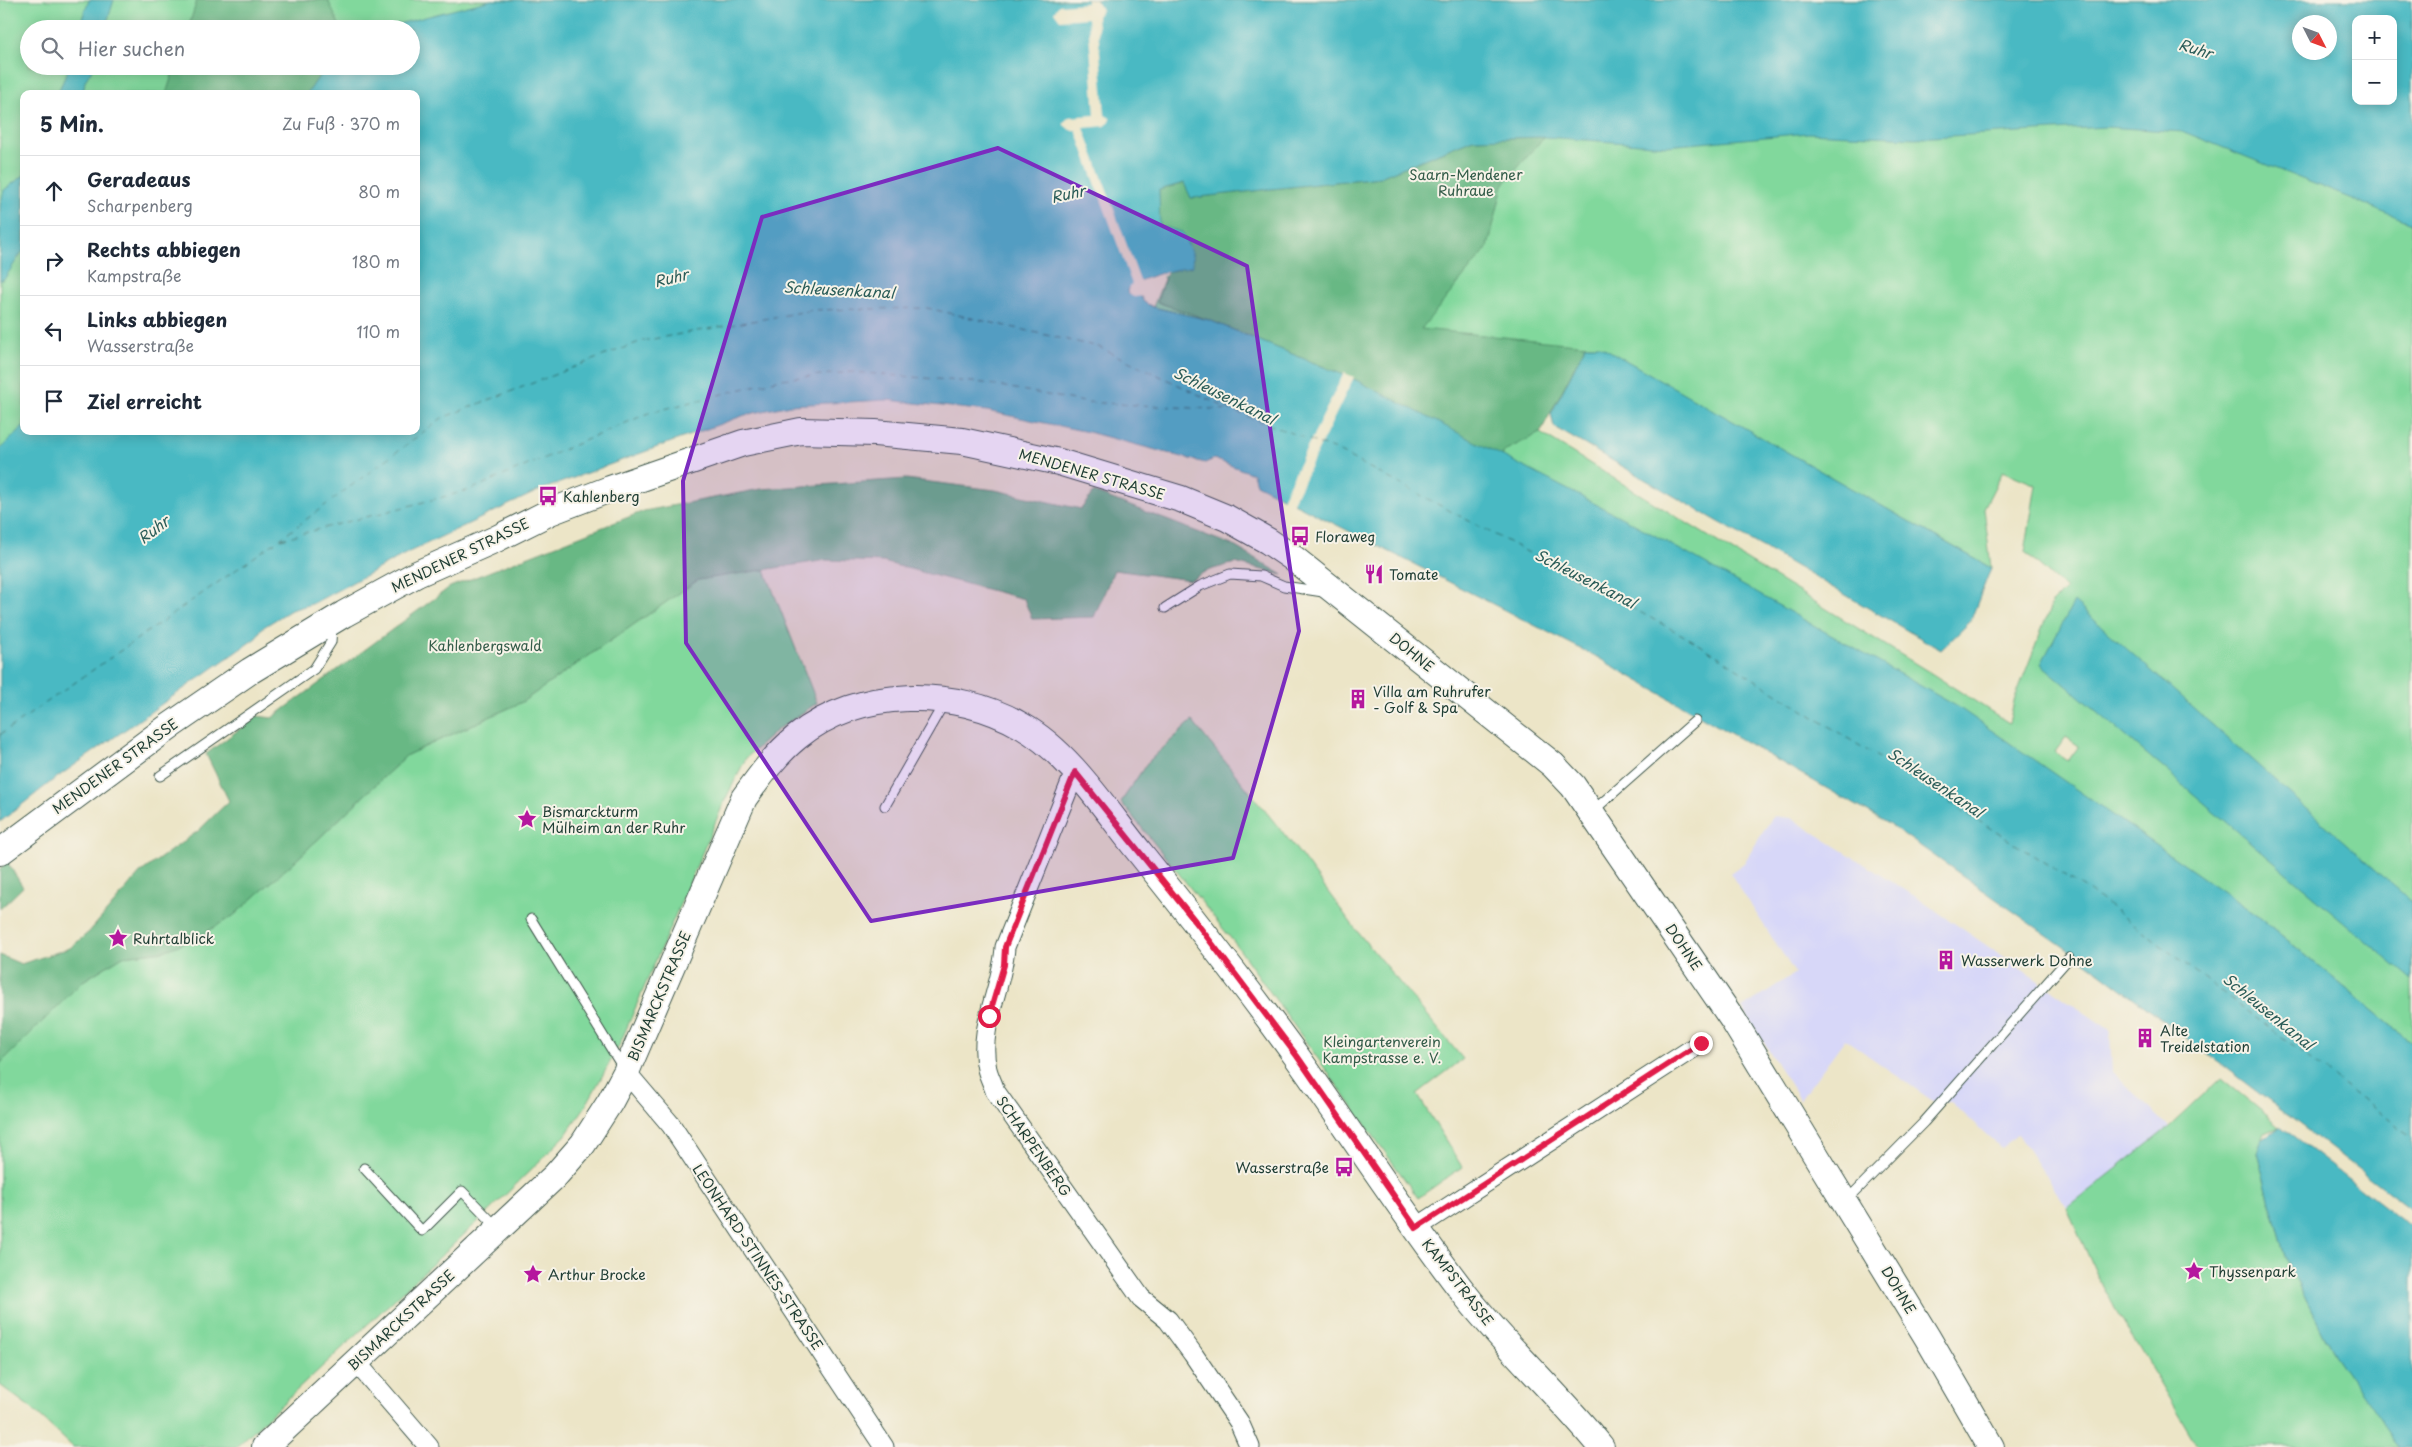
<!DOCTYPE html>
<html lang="de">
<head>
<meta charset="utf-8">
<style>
  :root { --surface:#fff; --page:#f2f2f3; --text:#1f2937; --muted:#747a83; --line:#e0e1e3 }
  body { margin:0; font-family:"Playpen Sans",sans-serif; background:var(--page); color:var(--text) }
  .controls { position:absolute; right:15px; top:15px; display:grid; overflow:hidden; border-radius:10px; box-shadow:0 2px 12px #0003 }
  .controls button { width:45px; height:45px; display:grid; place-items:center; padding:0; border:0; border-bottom:1px solid var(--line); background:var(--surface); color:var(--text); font:25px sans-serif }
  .compass { position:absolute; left:2292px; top:15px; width:45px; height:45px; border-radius:50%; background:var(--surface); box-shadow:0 2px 12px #0003; rotate:132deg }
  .stop { position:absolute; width:15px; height:15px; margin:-11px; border:4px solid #e11d48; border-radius:50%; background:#fff }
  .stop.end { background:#e11d48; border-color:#fff; box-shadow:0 1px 5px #0008 }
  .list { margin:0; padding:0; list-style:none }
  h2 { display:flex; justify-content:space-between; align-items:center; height:65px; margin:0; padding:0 20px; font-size:21px }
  h2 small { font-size:16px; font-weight:400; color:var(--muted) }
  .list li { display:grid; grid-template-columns:32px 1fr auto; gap:15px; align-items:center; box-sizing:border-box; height:70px; padding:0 20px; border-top:1px solid var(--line) }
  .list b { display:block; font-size:19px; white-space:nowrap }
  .list p { margin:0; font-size:16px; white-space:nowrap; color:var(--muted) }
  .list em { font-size:16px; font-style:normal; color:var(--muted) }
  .icon { flex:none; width:28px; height:28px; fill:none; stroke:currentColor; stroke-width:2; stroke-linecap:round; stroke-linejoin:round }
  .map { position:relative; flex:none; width:2412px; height:1447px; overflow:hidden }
  .search { position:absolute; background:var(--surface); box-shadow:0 2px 12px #0003; left:20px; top:20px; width:400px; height:55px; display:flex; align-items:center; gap:12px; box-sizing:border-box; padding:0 18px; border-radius:28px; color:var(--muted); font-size:19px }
  .panel { position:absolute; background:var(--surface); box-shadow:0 2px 12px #0003; left:20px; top:90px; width:400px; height:345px; border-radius:10px }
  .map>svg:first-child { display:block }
  .built { fill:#d7d7f8 }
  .green { fill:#81d89c; stroke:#508a68; fill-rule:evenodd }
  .forest { fill:#68b884; stroke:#447a5c }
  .water { fill:#4ab9c3; stroke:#347b7c; fill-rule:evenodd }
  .pier { fill:#ece5c7 }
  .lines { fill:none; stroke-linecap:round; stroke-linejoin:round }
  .ferry { stroke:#2a5c58; stroke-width:1; stroke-dasharray:6 5; stroke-linecap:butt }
  .lane-casing { stroke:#3e564a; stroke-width:11 }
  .street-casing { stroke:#3e564a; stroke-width:21 }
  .secondary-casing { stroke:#3e564a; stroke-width:28 }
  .lane { stroke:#fff; stroke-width:9 }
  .street { stroke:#fff; stroke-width:19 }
  .secondary { stroke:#fff; stroke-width:26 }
  .route { stroke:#e11d48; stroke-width:6 }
  .marked { fill:#7b2cbf; fill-opacity:0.2; stroke:#7b2cbf; stroke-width:4; stroke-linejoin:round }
  .labels { text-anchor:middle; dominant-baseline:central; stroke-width:4; stroke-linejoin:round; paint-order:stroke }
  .park-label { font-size:14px; fill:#335c49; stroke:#f7f3e8 }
  .street-label { font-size:14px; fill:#1f3d34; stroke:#f7f3e8 }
  .poi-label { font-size:14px; fill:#1f3d34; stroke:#f7f3e8; text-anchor:start }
  .water-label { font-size:15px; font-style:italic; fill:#2a5c58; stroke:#f7f3e8 }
</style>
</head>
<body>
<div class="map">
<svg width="2412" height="1447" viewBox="0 0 2412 1447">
  <rect width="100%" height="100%" fill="#f7f3e8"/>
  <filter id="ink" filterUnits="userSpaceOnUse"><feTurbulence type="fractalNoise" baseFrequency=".02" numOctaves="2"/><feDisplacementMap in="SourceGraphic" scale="10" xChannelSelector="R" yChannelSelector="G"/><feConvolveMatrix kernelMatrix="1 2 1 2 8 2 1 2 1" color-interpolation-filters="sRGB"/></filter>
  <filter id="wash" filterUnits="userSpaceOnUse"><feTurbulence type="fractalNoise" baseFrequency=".0096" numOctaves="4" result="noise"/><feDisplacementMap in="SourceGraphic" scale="20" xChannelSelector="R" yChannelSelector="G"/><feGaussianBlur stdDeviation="1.12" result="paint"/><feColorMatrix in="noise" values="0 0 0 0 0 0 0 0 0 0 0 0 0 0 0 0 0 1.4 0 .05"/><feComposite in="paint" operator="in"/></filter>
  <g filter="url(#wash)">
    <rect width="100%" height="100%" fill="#ece5c7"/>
    <!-- built -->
    <path class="built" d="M 1773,816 L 1791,818 L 1913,895 L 2110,1030 L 2112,1072 L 2169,1127 L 2067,1208 L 2018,1134 L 2001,1148 L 1951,1102 L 1934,1102 L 1845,1039 L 1800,1100 L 1742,1008 L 1795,973 L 1730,873 L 1744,863 Z"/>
    <!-- green -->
    <path class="green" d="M 0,0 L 2147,0 L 2300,52 L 2356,101 L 2393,101 L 2412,96 L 2412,1043 L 2258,916 L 1358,381 L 1209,320 L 1153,307 L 1164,279 L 1105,143 L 416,94 L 24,94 L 24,431 L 0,570 ZM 29,29 L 411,29 L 411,66 L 29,66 ZM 1574,344 L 1598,345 L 1991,568 L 1984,508 L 2003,471 L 2036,485 L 2025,552 L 2066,589 L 2052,603 L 2014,701 L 2009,723 L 1934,675 L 1519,420 ZM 2066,737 L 2079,746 L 2068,761 L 2055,752 Z
      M 764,568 L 817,703 L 777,730 L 746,758 L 725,800 L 619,1046 L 585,1107 L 565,1136 L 485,1215 L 236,1447 L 73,1447 L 31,1408 L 0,1385 L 0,1064 L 83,981 L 123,956 L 164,951 L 233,916 L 294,862 L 407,755 L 522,702 L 698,580 Z
      M 1192,721 L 1293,845 L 1360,935 L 1463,1059 L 1417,1094 L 1462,1167 L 1418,1198 L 1237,946 L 1121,802 L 1147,763 Z
      M 2221,1078 L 2280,1126 L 2265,1132 L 2257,1153 L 2285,1257 L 2331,1349 L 2400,1447 L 2198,1447 L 2102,1286 L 2067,1208 L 2169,1127 Z"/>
    <!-- forest -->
    <path class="forest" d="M 197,0 L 328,0 L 341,29 L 188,29 Z
      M 175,66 L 326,66 L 307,94 L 166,94 Z
      M 1544,137 L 1503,185 L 1488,247 L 1421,329 L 1586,345 L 1540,433 L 1504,451 L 1502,458 L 1358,381 L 1209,320 L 1157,302 L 1167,272 L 1193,265 L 1159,226 L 1159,190 L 1185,183 L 1191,198 L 1380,177 L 1473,139 Z
      M 906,479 L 995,490 L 1081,509 L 1094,492 L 1234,546 L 1283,575 L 1235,563 L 1206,571 L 1191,580 L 1114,570 L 1094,617 L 1032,619 L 1024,599 L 883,562 L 827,560 L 698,580 L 522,702 L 407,755 L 294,862 L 233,916 L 196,938 L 164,951 L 123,956 L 83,981 L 0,1064 L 0,955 L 21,964 L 70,948 L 89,932 L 141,872 L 198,831 L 229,801 L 206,754 L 257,716 L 272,718 L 450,587 L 644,511 L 761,489 Z
      M 6,860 L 23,887 L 0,909 L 0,870 Z"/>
    <!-- water -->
    <path class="water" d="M 89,0 L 114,0 L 105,29 L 78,29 Z
      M 491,0 L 2412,0 L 2412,223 L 2184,132 L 2106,127 L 1915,138 L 1808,133 L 1667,146 L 1545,137 L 1473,139 L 1380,177 L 1191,198 L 1184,183 L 1159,190 L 1160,226 L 1182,232 L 1192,253 L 1193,266 C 1179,269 1134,278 1127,290 L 1128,294 L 1140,295 L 1144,302 L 1153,307 L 1209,320 L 1358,381 L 1638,526 L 1958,707 L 2258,916 L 2412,1043 L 2412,1210 L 2101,973 L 1889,824 L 1595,656 L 1256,484 L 1253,474 L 1214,459 L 1205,463 L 1088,432 L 987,411 L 887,400 L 790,405 L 745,415 L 538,491 L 409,552 L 312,604 L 291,610 L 262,628 L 256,638 L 52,781 L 0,822 L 0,449 L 24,426 L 24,431 L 416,431 L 416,94 L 307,94 L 326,66 L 411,66 L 411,29 L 379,29 ZM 2356,19 L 2393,19 L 2393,101 L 2356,101 ZM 2300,22 L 2330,22 L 2330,52 L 2300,52 Z
      M 70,66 L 94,66 L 85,81 L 83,94 L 57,94 Z
      M 24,175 L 24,249 L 5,278 L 0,281 L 0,206 L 4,190 Z
      M 1586,345 L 1599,345 L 1991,568 L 1970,622 L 1941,650 L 1554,427 L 1551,414 Z
      M 2074,602 L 2412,902 L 2412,980 L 2041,664 Z
      M 2280,1126 L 2412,1228 L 2412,1447 L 2400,1447 L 2394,1440 L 2331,1349 L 2285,1257 L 2257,1153 L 2262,1139 Z"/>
    <!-- pier -->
    <path class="pier" d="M 1087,0 L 1096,0 L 1102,10 L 1097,16 L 1105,115 L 1110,118 L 1110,122 L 1105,126 L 1084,128 L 1140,281 L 1167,272 L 1166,275 L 1131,288 L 1131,293 L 1141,293 L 1144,296 L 1134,297 L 1128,294 L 1129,286 L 1132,284 L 1076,130 L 1070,130 L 1064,125 L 1064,122 L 1069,117 L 1095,115 L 1088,18 L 1060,20 L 1054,12 L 1059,5 L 1087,3 Z
      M 1344,373 L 1354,377 L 1292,504 L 1282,499 Z"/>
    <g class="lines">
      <!-- ferry -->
      <path class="ferry" d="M 281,539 L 470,490 L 649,413 L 781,379 L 852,372 L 984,383 L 1084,402 L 1230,410
        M 0,735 L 280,539 L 442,418 L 642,341 L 813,310 L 927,308 L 1099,347 L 1231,410 L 1338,451 L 1694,641 L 2091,892 L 2412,1137"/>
    </g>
  </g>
  <g filter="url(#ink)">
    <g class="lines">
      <defs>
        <path id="lane" d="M 1165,608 L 1200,586 L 1230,574 L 1261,576 L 1284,586 L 1323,592
          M 160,776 L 314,669 L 331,642 L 332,627
          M 885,806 L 944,703
          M 1594,810 L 1695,721
          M 531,919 L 623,1068
          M 364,1168 L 422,1231 L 462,1191 L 498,1228
          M 1847,1200 L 1924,1122 L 2069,958"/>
        <path id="street" d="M 1075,772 L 1005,947 C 1003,987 977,1028 987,1069 C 989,1077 993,1084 995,1091 L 1141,1298 L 1168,1320 L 1193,1354 L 1239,1422 L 1250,1447
          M 626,1072 L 671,1125 L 884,1447
          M 1416,1228 L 1701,1043
          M 356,1362 L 429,1447"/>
        <path id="secondary" d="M 0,852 L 167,728 L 250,671 L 344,614 L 417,574 L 496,539 L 550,512 L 610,489 L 743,443 L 801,431 L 875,433 L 962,441 L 1059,462 L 1181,499 L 1227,518 L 1268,541 L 1293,558 L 1553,765 L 1573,786 L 1733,1020 L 1927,1337 L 1991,1447
          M 265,1447 L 555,1176 L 583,1144 L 610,1102 L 626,1072 L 744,798 C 760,776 776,754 797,737 C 859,687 955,687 1022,726 C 1070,753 1106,811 1141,854 C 1194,920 1247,988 1297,1057 C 1354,1137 1407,1220 1467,1297 C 1509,1350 1559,1395 1601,1447"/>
      </defs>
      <!-- lane casing -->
      <use href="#lane" class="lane-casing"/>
      <!-- street casing -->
      <use href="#street" class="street-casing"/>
      <!-- secondary casing -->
      <use href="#secondary" class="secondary-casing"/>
      <!-- lane -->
      <use href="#lane" class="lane"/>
      <!-- street -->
      <use href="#street" class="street"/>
      <!-- secondary -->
      <use href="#secondary" class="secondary"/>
    </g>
  </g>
  <g class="lines" filter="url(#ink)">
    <!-- route -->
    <path class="route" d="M 989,1016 L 1004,965 L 1005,947 L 1075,772 L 1195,921 L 1297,1056 L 1416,1228 L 1701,1043"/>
  </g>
  <!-- marked area -->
  <path class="marked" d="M 998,148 L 1247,266 L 1299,631 L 1233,858 L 871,921 L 686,643 L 683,481 L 762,217 Z"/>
  <!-- icons -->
  <defs>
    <symbol id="bus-bare" viewBox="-9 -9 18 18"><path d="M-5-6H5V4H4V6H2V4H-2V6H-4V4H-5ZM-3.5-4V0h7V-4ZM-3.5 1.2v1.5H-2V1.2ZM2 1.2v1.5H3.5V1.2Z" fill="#b5179e" stroke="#f7f3e8" stroke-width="2.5" paint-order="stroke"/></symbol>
    <symbol id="restaurant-bare" viewBox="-9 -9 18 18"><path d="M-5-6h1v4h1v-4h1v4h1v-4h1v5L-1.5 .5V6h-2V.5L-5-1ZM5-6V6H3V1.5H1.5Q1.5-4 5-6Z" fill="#b5179e" stroke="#f7f3e8" stroke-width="2.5" paint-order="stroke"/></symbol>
    <symbol id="building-bare" viewBox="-9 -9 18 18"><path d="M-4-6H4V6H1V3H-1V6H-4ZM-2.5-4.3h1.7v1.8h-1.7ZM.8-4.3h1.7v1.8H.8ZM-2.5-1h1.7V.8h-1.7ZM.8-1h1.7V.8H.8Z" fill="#b5179e" stroke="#f7f3e8" stroke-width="2.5" paint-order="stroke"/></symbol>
    <symbol id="sight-bare" viewBox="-9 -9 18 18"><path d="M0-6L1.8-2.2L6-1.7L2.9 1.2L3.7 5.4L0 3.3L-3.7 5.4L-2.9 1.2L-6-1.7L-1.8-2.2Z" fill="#b5179e" stroke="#f7f3e8" stroke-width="2.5" paint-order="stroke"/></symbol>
  </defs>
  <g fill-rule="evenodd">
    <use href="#bus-bare" x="534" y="482" width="28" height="28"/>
    <use href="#bus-bare" x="1286" y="522" width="28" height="28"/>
    <use href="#restaurant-bare" x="1360" y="560" width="28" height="28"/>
    <use href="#building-bare" x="1344" y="685" width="28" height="28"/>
    <use href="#sight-bare" x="513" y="805" width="28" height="28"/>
    <use href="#sight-bare" x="104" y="924" width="28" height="28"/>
    <use href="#building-bare" x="1932" y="946" width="28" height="28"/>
    <use href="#building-bare" x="2131" y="1024" width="28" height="28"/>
    <use href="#bus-bare" x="1330" y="1153" width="28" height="28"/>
    <use href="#sight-bare" x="2180" y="1257" width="28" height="28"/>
    <use href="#sight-bare" x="519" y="1260" width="28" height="28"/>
  </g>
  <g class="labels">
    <!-- park labels -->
    <g class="park-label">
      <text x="1466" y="174">Saarn-Mendener<tspan x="1466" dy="16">Ruhraue</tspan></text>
      <text x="485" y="645">Kahlenbergswald</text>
      <text x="1382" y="1041">Kleingartenverein<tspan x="1382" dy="16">Kampstrasse e. V.</tspan></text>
    </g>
    <!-- street labels -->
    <g class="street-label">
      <text transform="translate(1092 474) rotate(16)">MENDENER STRASSE</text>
      <text transform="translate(460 555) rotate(-26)">MENDENER STRASSE</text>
      <text transform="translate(1412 652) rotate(39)">DOHNE</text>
      <text transform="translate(115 766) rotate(-36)">MENDENER STRASSE</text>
      <text transform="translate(1684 947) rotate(56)">DOHNE</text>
      <text transform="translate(659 996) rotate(-67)">BISMARCKSTRASSE</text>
      <text transform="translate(1034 1146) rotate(55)">SCHARPENBERG</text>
      <text transform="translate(758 1257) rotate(56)">LEONHARD-STINNES-STRASSE</text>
      <text transform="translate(1458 1282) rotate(52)">KAMPSTRASSE</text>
      <text transform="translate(1899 1290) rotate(59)">DOHNE</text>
      <text transform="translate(401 1320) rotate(-43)">BISMARCKSTRASSE</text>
    </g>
    <!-- poi labels -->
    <g class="poi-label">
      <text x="563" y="496">Kahlenberg</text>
      <text x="1315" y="536">Floraweg</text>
      <text x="1389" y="574">Tomate</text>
      <text x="1373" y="691">Villa am Ruhrufer<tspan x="1373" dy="16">- Golf &amp; Spa</tspan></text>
      <text x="542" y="811">Bismarckturm<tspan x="542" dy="16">Mülheim an der Ruhr</tspan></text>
      <text x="133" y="938">Ruhrtalblick</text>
      <text x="1961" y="960">Wasserwerk Dohne</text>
      <text x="2160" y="1030">Alte<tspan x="2160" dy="16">Treidelstation</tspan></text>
      <text x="1329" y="1167" text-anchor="end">Wasserstraße</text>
      <text x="2209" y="1271">Thyssenpark</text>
      <text x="548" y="1274">Arthur Brocke</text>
    </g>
    <!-- water labels -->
    <g class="water-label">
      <text transform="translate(2196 48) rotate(17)">Ruhr</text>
      <text transform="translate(1068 193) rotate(-12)">Ruhr</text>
      <text transform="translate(671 277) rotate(-13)">Ruhr</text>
      <text transform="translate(839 289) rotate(3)">Schleusenkanal</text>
      <text transform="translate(1225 395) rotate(26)">Schleusenkanal</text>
      <text transform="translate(153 529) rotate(-37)">Ruhr</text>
      <text transform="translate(1586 578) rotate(27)">Schleusenkanal</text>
      <text transform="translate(1936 782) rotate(34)">Schleusenkanal</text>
      <text transform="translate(2269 1011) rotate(39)">Schleusenkanal</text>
    </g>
  </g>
</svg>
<div class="controls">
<button>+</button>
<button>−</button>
</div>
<svg class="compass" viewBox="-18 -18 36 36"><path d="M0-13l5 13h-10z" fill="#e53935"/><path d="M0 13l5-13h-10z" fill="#747a83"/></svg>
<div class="stop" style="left:989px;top:1016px"></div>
<div class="stop end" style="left:1701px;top:1043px"></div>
<div class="search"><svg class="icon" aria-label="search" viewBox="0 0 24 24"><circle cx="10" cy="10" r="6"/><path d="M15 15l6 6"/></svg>Hier suchen</div>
<section class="panel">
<h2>5 Min.<small>Zu Fuß · 370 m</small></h2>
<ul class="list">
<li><svg class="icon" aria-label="ahead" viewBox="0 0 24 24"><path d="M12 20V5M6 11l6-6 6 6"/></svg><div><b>Geradeaus</b><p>Scharpenberg</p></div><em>80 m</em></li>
<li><svg class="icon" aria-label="right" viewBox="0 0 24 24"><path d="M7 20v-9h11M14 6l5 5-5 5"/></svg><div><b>Rechts abbiegen</b><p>Kampstraße</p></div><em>180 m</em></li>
<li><svg class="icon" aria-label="left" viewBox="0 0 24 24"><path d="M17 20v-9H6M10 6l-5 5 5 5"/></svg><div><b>Links abbiegen</b><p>Wasserstraße</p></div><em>110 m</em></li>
<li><svg class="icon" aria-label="arrive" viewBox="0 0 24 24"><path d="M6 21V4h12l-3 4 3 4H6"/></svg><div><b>Ziel erreicht</b></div></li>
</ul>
</section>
</div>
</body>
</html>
